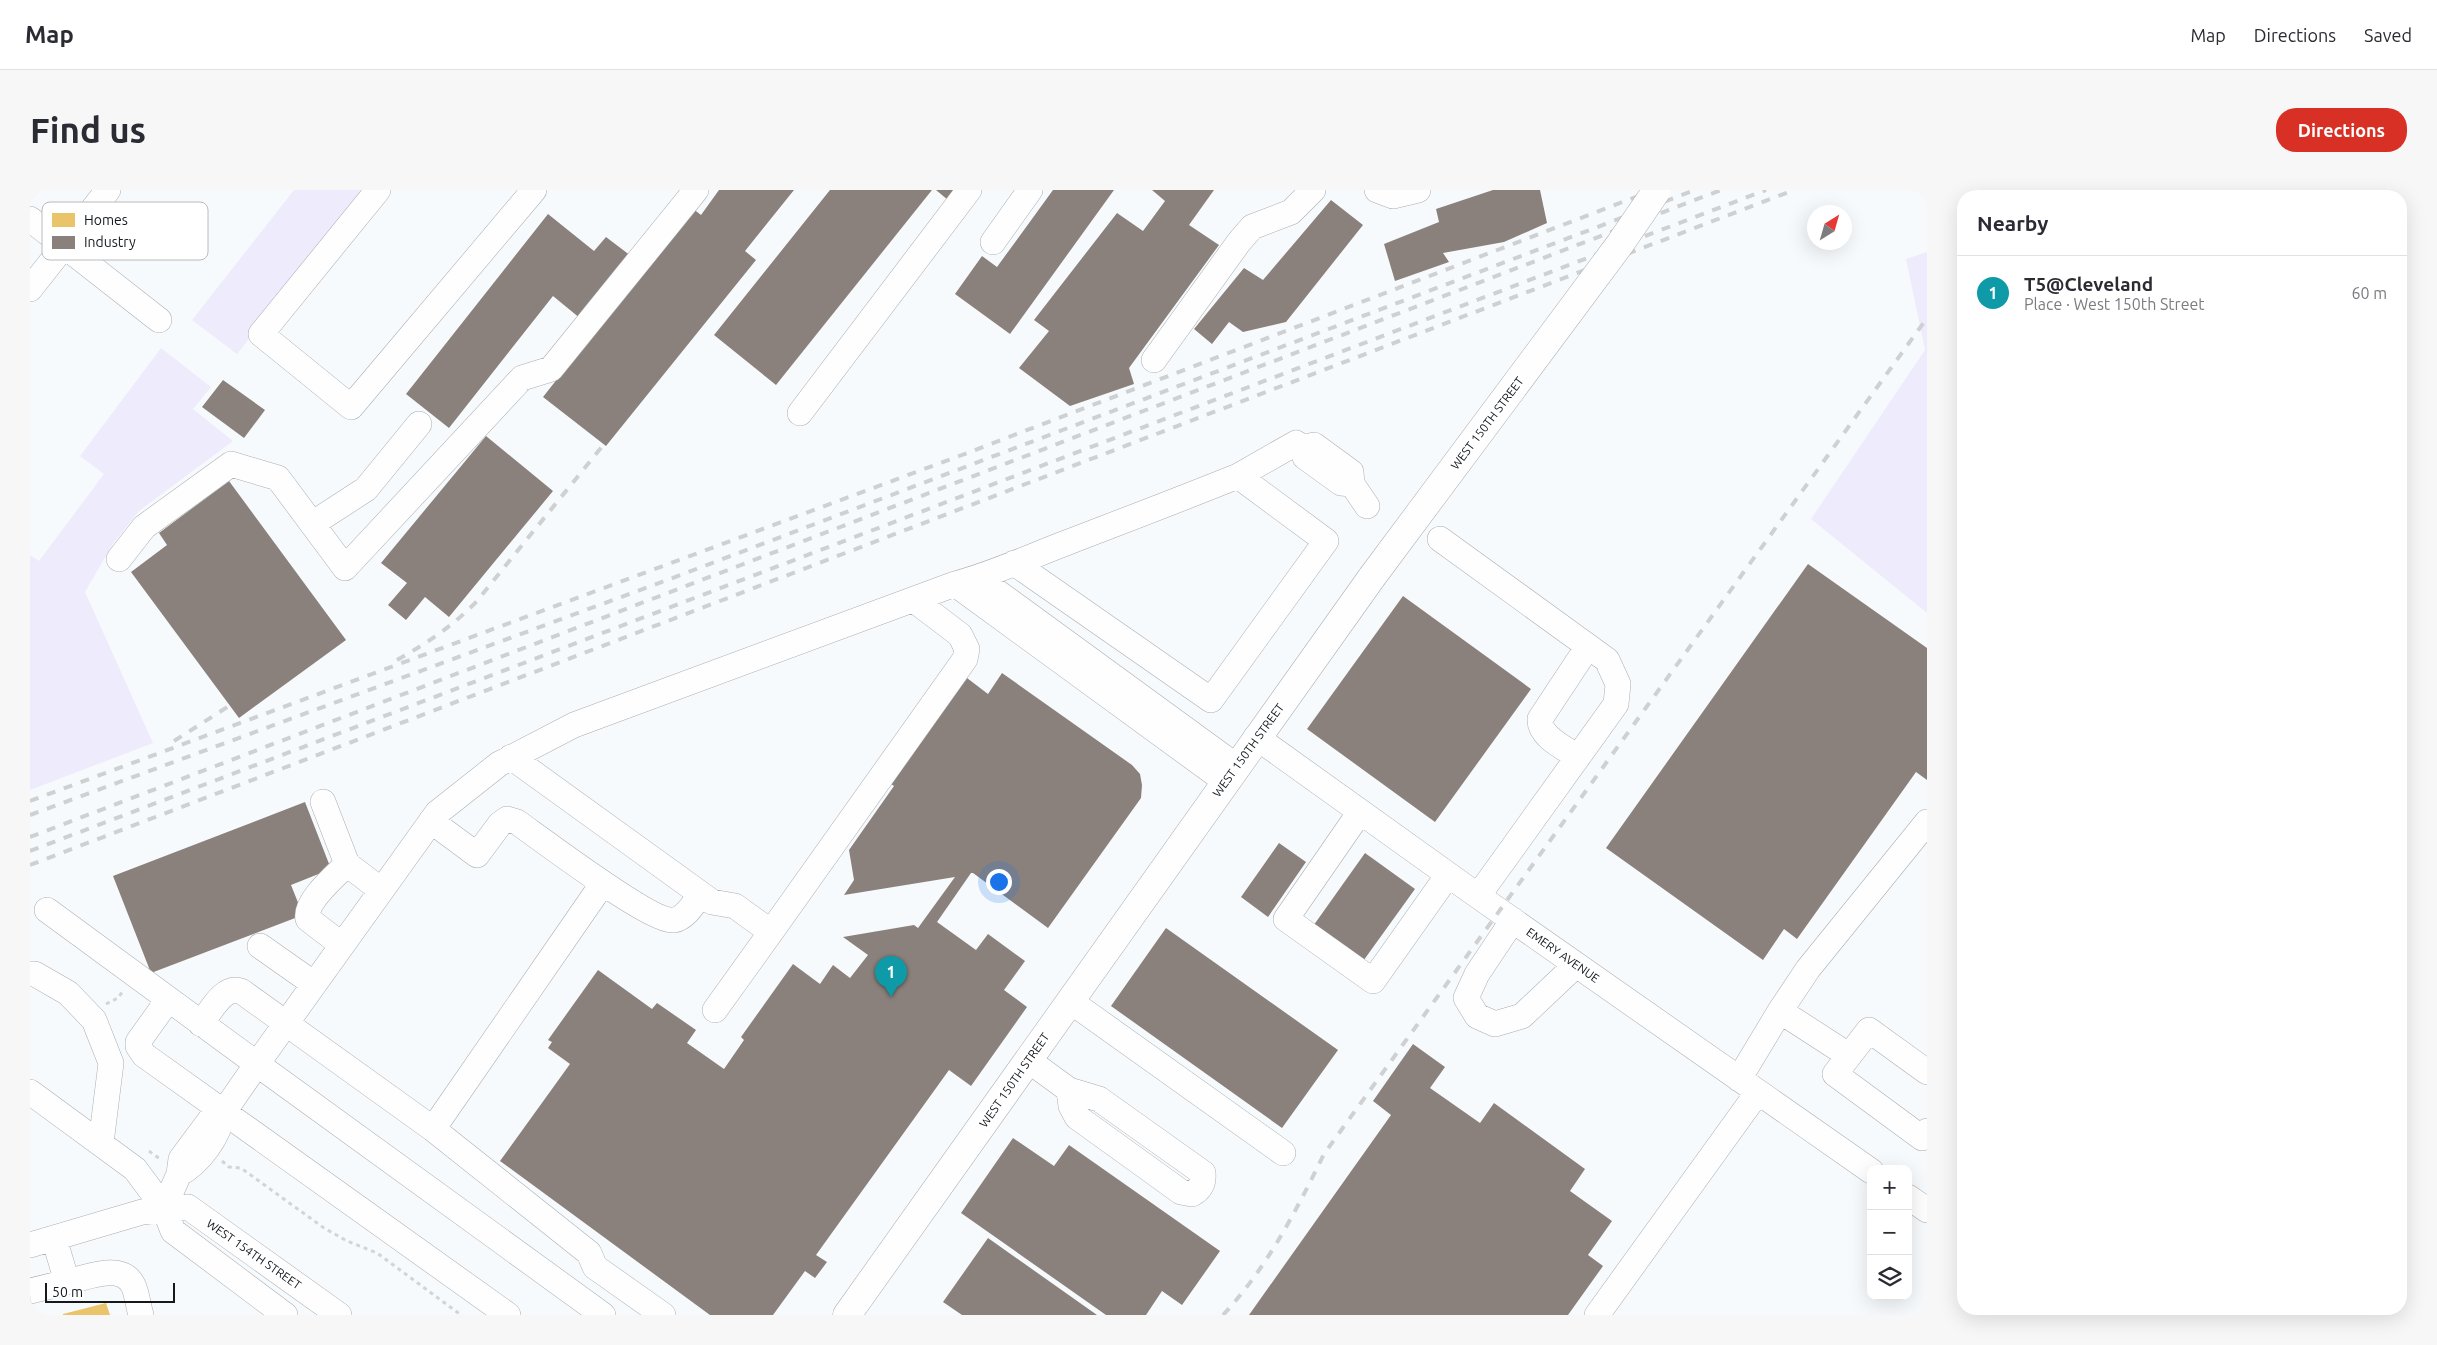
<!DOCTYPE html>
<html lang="en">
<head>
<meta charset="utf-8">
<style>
  :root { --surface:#fff; --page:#f7f7f7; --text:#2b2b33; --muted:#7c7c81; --line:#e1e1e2; --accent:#d93025 }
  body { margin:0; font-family:Ubuntu,sans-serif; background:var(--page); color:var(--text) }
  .controls { position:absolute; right:15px; bottom:15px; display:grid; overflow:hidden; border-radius:10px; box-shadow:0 5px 20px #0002 }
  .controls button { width:45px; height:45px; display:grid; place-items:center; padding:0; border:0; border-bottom:1px solid var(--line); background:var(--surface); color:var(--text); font:25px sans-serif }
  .compass { position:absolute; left:1777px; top:15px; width:45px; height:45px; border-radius:50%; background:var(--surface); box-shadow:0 5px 20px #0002; rotate:37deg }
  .scale { position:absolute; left:15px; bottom:12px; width:130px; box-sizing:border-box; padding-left:5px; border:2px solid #14191d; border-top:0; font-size:14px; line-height:18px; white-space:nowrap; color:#14191d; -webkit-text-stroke:4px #fff; paint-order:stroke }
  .you { position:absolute; left:968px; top:691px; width:18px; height:18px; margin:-12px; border:4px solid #fff; border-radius:50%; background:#1a73e8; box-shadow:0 0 0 8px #1a73e833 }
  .badge { display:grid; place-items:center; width:32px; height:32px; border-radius:50%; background:var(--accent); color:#fff; font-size:16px; font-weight:700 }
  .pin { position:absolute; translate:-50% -41px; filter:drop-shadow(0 1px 2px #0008) }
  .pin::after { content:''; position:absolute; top:26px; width:18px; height:15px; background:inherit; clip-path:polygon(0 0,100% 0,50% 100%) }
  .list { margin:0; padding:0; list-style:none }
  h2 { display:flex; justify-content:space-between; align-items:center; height:65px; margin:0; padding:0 20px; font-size:21px }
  h2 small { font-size:16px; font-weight:400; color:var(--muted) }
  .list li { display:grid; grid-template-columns:32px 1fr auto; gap:15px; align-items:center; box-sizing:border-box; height:75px; padding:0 20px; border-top:1px solid var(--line) }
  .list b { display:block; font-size:19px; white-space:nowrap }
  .list p { margin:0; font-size:16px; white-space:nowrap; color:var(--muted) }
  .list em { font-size:16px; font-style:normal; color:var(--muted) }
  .icon { flex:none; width:28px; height:28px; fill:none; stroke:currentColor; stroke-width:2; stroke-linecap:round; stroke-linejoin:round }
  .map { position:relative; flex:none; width:1897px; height:1125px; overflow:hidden; border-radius:20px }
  header { display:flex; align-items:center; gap:30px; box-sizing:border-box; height:70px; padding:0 25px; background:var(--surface); border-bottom:1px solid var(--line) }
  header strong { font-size:24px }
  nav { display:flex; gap:28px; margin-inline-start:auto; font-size:18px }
  .intro { display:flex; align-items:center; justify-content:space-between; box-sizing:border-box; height:120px; padding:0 30px }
  h1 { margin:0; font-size:35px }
  .button { padding:12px 22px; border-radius:20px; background:var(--accent); color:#fff; font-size:18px; font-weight:700 }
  main { display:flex; gap:30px; padding:0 30px }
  aside { flex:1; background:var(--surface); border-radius:20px; box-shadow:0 5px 20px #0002 }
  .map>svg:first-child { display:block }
  .green { fill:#edebfc }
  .homes { fill:#e9c46a }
  .industry { fill:#8a817c }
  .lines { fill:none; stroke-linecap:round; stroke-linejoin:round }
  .minor-casing { stroke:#aaaeb1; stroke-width:26 }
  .major-casing { stroke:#aaaeb1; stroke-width:29 }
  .path { stroke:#d2d4d5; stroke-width:3; stroke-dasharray:4 4; stroke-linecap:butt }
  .minor { stroke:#fefeff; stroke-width:25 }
  .major { stroke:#fefeff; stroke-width:28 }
  .rail { stroke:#ced0d1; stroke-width:4; stroke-dasharray:9 9; stroke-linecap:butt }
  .major-bridge-casing { stroke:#aaaeb1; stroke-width:29; stroke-linecap:butt }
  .major-bridge { stroke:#fefeff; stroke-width:28 }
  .labels { text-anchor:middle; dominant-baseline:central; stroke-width:5; stroke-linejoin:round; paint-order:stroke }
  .street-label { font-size:12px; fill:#14191d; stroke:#fff }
  .key { fill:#fff; stroke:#b8babb; stroke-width:1 }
  .key-label { font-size:14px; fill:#14191d }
</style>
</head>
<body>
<header>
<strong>Map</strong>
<nav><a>Map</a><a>Directions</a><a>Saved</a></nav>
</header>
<div class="intro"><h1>Find us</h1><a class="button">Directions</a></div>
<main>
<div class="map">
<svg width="1897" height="1125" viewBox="0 0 1897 1125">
  <rect width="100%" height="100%" fill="#f7fafc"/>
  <!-- green -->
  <path class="green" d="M 264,0 L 337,0 L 207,164 L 162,130 Z
    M 1897,62 L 1897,423 L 1781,329 L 1895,160 L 1876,69 Z
    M 131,158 L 181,197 L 163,219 L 203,251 L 109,321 L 84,352 L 55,402 L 123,553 L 0,600 L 0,365 L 9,371 L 74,284 L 50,266 Z"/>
  <!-- homes -->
  <path class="homes" d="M 76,1113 L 80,1125 L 33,1125 L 33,1124 Z"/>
  <!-- industry -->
  <path class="industry" d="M 689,0 L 764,0 L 715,61 L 726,70 L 576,256 L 513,207 L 662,18 L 671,25 Z
    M 800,0 L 902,0 L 746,195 L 684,145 Z
    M 906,0 L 926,0 L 918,10 Z
    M 1023,0 L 1084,0 L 980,144 L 925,104 L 952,66 L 967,77 Z
    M 1122,0 L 1184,0 L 1159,35 L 1189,55 L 1099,178 L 1104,194 L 1040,216 L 989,178 L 1019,141 L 1004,130 L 1087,23 L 1113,41 L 1135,11 Z
    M 1463,0 L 1510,0 L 1517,33 L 1474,52 L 1413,63 L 1419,72 L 1365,91 L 1354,54 L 1409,32 L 1406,19 Z
    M 1301,10 L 1333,35 L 1256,132 L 1213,142 L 1199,132 L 1182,154 L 1164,139 L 1214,78 L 1233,90 Z
    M 518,24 L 564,61 L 576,47 L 601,66 L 551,129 L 523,106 L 419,238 L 376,204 Z
    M 193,190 L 235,220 L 214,248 L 172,217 Z
    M 456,246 L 523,301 L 419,427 L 395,407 L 376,430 L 358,415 L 377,393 L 351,373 Z
    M 199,291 L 316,450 L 209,528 L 101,382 L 137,355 L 129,343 Z
    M 1778,374 L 1897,458 L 1897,590 L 1886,582 L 1767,749 L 1754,739 L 1733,770 L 1576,658 Z
    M 1373,406 L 1501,499 L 1405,632 L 1277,539 Z
    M 972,483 L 1102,575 L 1110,584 L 1112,595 L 1111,608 L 1018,738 L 943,683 L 941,683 L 907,732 L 946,760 L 958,744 L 995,771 L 974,800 L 997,817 L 941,896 L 919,880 L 786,1065 L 797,1072 L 785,1088 L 775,1081 L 743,1125 L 680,1125 L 470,971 L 540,874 L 518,858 L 522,852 L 518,850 L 568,780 L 622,819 L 627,813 L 666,840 L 657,853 L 694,879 L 714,850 L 711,847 L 763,774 L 790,794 L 803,775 L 820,788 L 838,765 L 813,747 L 884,735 L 888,738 L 925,687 L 814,705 L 824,690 L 819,660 L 864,596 L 861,594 L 937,488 L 958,504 Z
    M 275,612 L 301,679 L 261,695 L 273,725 L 121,783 L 83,686 Z
    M 1249,653 L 1276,672 L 1238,727 L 1211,707 Z
    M 1335,663 L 1385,699 L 1331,774 L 1281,739 Z
    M 1136,738 L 1308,860 L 1252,938 L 1081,816 Z
    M 1383,854 L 1415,877 L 1400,898 L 1450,933 L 1464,913 L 1555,979 L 1540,1001 L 1582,1031 L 1558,1065 L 1573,1076 L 1538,1125 L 1219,1125 L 1361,925 L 1343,911 Z
    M 983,948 L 1024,976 L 1039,955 L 1190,1061 L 1152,1115 L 1132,1101 L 1116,1125 L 1076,1125 L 931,1023 Z
    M 958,1048 L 1067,1125 L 932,1125 L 913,1112 Z"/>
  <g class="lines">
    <defs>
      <path id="minor" d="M 348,0 L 231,144 L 321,217 L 504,0
        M 1347,0 L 1363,6 L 1388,0
        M 0,29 L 129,130
        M 963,52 L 1000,0
        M 0,99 L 78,0
        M 1124,170 L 1209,52 L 1222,37 L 1261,22 L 1283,0
        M 770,223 L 939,0
        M 1284,255 L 1321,282 L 1322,294 L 1311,293 L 1275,267 L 1274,258 Z
        M 1208,286 L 1266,253 L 1274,258
        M 1322,294 L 1337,316
        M 282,334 L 336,299 L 389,234
        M 1410,349 L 1577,470 L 1588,494 L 1586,514 L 1448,706
        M 89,369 L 114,337 L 201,274 L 248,288 L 315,378 L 492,188 L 521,179 L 666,0
        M 948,388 L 1206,576
        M 925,394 L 1195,591
        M 1226,547 L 1448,706 L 1841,981
        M 481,567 L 682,712 L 705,716 L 741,742 L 935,469 L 937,459 L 930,445 L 884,410
        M 1548,567 C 1535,558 1509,547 1510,529 L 1551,467
        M 293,612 L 317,674 L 351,700
        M 1330,622 L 1256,729 L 1343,791 L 1418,685
        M 401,631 L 447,665 L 470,634 L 477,629 L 487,632 C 511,649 622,733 644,730 C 656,728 664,713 671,704
        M 17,720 L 227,874 L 407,623 L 469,574 L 544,535 L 925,394 C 963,384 999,367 1036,353 C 1093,331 1151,309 1208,286 L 1296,351 L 1181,510 L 984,373
        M 1483,730 L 1447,784 L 1436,808 L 1447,826 L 1465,834 L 1492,826 L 1546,775
        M 312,755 L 278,729 C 274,712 305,686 317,674
        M 230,756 L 284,794
        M 0,784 L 5,784 L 38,803 L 64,830 L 81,873 L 71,953
        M 138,810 L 108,852 L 108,856 L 114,865 L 478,1125
        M 1040,811 L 1253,963
        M 685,820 L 741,742
        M 1750,821 L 1778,779 L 1897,632
        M 171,834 C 181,821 193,795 211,801 L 403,939 L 573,693
        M 998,870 L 1039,900 L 1069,909 L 1173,983 C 1174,993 1171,999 1162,1004 L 1151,1002 L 1047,927 L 1041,916 L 1039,900
        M 1897,882 L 1839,840 L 1805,884 L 1892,948 L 1897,941
        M 1709,889 L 1750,821 L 1818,865
        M 0,902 L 105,979 L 134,1018 L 143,1041 L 255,1125
        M 193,923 L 227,874 L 573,1125
        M 403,939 L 559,1063 L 565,1077 L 633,1125
        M 1878,1007 L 1897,1020
        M 134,1018 L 149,984 L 151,969 L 180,930 L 193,923 C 189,946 170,973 149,984
        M 24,1048 L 37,1092 C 56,1088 91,1072 103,1095 C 107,1103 108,1115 111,1125
        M 0,1055 L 112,1022 L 158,1017 L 309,1125
        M 0,1101 L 37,1092
        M 1567,1125 L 1728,902"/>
      <path id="major" d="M 817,1125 L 1342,387"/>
    </defs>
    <!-- minor casing -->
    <use href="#minor" class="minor-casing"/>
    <!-- major casing -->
    <use href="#major" class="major-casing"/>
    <!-- path -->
    <path class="path" d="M 76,814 L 88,808 L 93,801
      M 119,961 L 130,969
      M 192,971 L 199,977 L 211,978 L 294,1038 L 317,1051 L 347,1063 L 431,1125"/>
    <!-- minor -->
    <use href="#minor" class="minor"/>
    <!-- major -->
    <use href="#major" class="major"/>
    <!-- rail -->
    <path class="rail" d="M 367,470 C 397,453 423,436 447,411 L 574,254
      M 144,551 L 199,516
      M 0,611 L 932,265 L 1624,0
      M 0,625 L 640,389 L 1665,0
      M 0,647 L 1691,0
      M 0,661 L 1736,0
      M 0,675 L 1764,0
      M 1193,1125 C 1237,1078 1266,1021 1294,964 L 1897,128"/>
    <defs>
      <path id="major-bridge" d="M 1342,387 L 1590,54 L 1627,0"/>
    </defs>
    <!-- major-bridge casing -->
    <use href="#major-bridge" class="major-bridge-casing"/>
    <!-- major-bridge -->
    <use href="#major-bridge" class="major-bridge"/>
  </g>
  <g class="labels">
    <!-- street labels -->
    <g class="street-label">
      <text transform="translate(1457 233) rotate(-53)">WEST 150TH STREET</text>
      <text transform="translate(1218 560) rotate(-54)">WEST 150TH STREET</text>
      <text transform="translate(1533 765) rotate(35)">EMERY AVENUE</text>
      <text transform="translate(984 890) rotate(-55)">WEST 150TH STREET</text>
      <text transform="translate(224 1064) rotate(35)">WEST 154TH STREET</text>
    </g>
  </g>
  <!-- legend -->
  <rect x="12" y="12" width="166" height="58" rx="8" class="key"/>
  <rect x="22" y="23" width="23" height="14" fill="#e9c46a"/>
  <rect x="22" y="46" width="23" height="13" fill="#8a817c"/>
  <g class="key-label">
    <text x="54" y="35">Homes</text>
    <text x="54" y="57">Industry</text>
  </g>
</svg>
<div class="controls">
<button>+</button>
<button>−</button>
<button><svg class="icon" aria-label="layers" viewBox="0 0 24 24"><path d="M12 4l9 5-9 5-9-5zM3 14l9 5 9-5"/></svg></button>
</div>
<svg class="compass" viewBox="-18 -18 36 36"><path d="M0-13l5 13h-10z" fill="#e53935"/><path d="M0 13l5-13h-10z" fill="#7c7c81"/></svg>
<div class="scale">50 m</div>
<div class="you"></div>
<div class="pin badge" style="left:861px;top:807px;background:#0f9aa8">1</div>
</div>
<aside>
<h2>Nearby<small></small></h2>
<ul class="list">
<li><span class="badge" style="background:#0f9aa8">1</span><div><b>T5@Cleveland</b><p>Place · West 150th Street</p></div><em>60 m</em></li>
</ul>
</aside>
</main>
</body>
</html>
